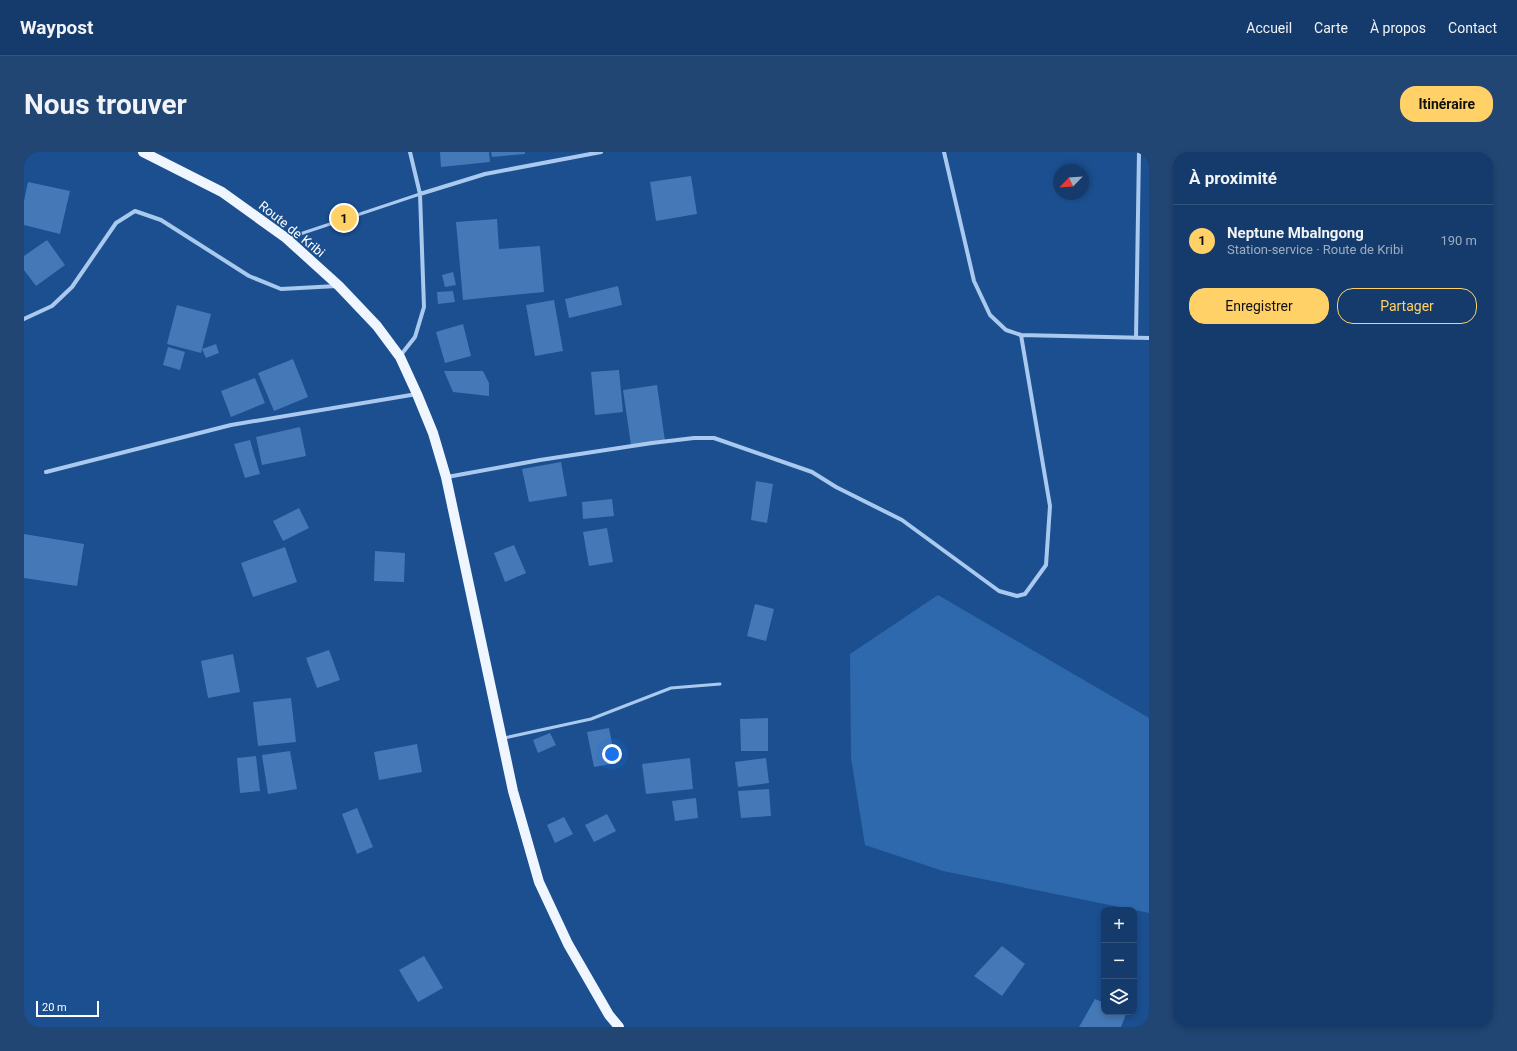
<!DOCTYPE html>
<html lang="fr">
<head>
<meta charset="utf-8">
<style>
  :root { --surface:#143b6b; --page:#214673; --text:#f1f3f6; --muted:#9dadc1; --line:#33557e; --accent:#ffd166 }
  body { margin:0; font-family:Roboto,sans-serif; background:var(--page); color:var(--text) }
  .controls { position:absolute; right:12px; bottom:12px; display:grid; overflow:hidden; border-radius:8px; box-shadow:0 2px 6px #0003 }
  .controls button { width:36px; height:36px; display:grid; place-items:center; padding:0; border:0; border-bottom:1px solid var(--line); background:var(--surface); color:var(--text); font:20px sans-serif }
  .compass { position:absolute; left:1029px; top:12px; width:36px; height:36px; border-radius:50%; background:var(--surface); box-shadow:0 2px 6px #0003; rotate:245deg }
  .scale { position:absolute; left:12px; bottom:10px; width:63px; box-sizing:border-box; padding-left:4px; border:2px solid #fff; border-top:0; font-size:11px; line-height:14px; white-space:nowrap; color:#fff; -webkit-text-stroke:3px #1b4f8f; paint-order:stroke }
  .you { position:absolute; left:588px; top:602px; width:14px; height:14px; margin:-10px; border:3px solid #fff; border-radius:50%; background:#1a73e8; box-shadow:0 0 0 6px #1a73e833 }
  .badge { display:grid; place-items:center; width:26px; height:26px; border-radius:50%; background:var(--accent); color:#111; font-size:13px; font-weight:700 }
  .pin { position:absolute; translate:-50% -50%; border:2px solid #fff; box-shadow:0 1px 4px #0006 }
  .list { margin:0; padding:0; list-style:none }
  h2 { display:flex; justify-content:space-between; align-items:center; height:52px; margin:0; padding:0 16px; font-size:17px }
  h2 small { font-size:13px; font-weight:400; color:var(--muted) }
  .list li { display:grid; grid-template-columns:26px 1fr auto; gap:12px; align-items:center; box-sizing:border-box; height:72px; padding:0 16px; border-top:1px solid var(--line) }
  .list b { display:block; font-size:15px; white-space:nowrap }
  .list p { margin:0; font-size:13px; white-space:nowrap; color:var(--muted) }
  .list em { font-size:13px; font-style:normal; color:var(--muted) }
  .actions { display:flex; gap:8px; padding:12px 16px }
  .actions a { flex:1; padding:9px 0; border:1px solid var(--accent); border-radius:16px; text-align:center; font-size:14px; color:var(--accent) }
  .actions .main { background:var(--accent); color:#111 }
  .icon { flex:none; width:22px; height:22px; fill:none; stroke:currentColor; stroke-width:2; stroke-linecap:round; stroke-linejoin:round }
  .map { position:relative; flex:none; width:1125px; height:875px; overflow:hidden; border-radius:16px }
  header { display:flex; align-items:center; gap:24px; box-sizing:border-box; height:56px; padding:0 20px; background:var(--surface); border-bottom:1px solid var(--line) }
  header strong { font-size:19px }
  nav { display:flex; gap:22px; margin-inline-start:auto; font-size:14px }
  .intro { display:flex; align-items:center; justify-content:space-between; box-sizing:border-box; height:96px; padding:0 24px }
  h1 { margin:0; font-size:28px }
  .button { padding:10px 18px; border-radius:16px; background:var(--accent); color:#111; font-size:14px; font-weight:700 }
  main { display:flex; gap:24px; padding:0 24px }
  aside { flex:1; background:var(--surface); border-radius:16px; box-shadow:0 2px 6px #0003 }
  .map>svg:first-child { display:block }
  .green { fill:#2e69ad }
  .building { fill:#4478b7 }
  .lines { fill:none; stroke-linecap:round; stroke-linejoin:round }
  .lane { stroke:#a9c9ee; stroke-width:3 }
  .street { stroke:#a9c9ee; stroke-width:4 }
  .primary { stroke:#f0f6ff; stroke-width:10 }
  .labels { text-anchor:middle; dominant-baseline:central; stroke-width:3; stroke-linejoin:round; paint-order:stroke }
  .street-label { font-size:13px; fill:#fff; stroke:#1b4f8f }
</style>
</head>
<body>
<header>
<strong>Waypost</strong>
<nav><a>Accueil</a><a>Carte</a><a>À propos</a><a>Contact</a></nav>
</header>
<div class="intro"><h1>Nous trouver</h1><a class="button">Itinéraire</a></div>
<main>
<div class="map">
<svg width="1125" height="875" viewBox="0 0 1125 875">
  <rect width="100%" height="100%" fill="#1b4f8f"/>
  <!-- green -->
  <path class="green" d="M 914,443 L 1125,566 L 1125,761 L 919,719 L 841,693 L 827,606 L 826,502 Z"/>
  <!-- building -->
  <path class="building" d="M 416,0 L 465,0 L 466,10 L 417,15 Z
    M 467,0 L 501,0 L 501,2 L 468,5 Z
    M 667,24 L 673,62 L 632,69 L 626,30 Z
    M 4,30 L 46,39 L 36,82 L 0,73 L 0,49 Z
    M 473,67 L 475,97 L 516,94 L 520,140 L 439,148 L 432,70 Z
    M 23,88 L 41,113 L 12,134 L 0,118 L 0,104 Z
    M 429,120 L 432,133 L 421,135 L 418,123 Z
    M 594,134 L 598,153 L 545,166 L 541,147 Z
    M 429,139 L 431,150 L 414,152 L 413,140 Z
    M 530,148 L 539,199 L 511,204 L 502,153 Z
    M 153,153 L 187,162 L 177,201 L 143,192 Z
    M 439,172 L 447,204 L 421,211 L 412,180 Z
    M 192,192 L 195,201 L 182,206 L 178,197 Z
    M 144,195 L 161,200 L 156,218 L 139,213 Z
    M 269,207 L 284,245 L 250,259 L 234,221 Z
    M 595,218 L 599,260 L 571,263 L 567,220 Z
    M 420,219 L 459,219 L 465,231 L 465,244 L 429,240 Z
    M 231,226 L 241,251 L 207,265 L 197,239 Z
    M 633,233 L 641,289 L 607,293 L 599,238 Z
    M 276,275 L 282,304 L 238,313 L 232,285 Z
    M 226,288 L 236,322 L 221,326 L 210,292 Z
    M 537,310 L 543,344 L 505,350 L 498,317 Z
    M 732,329 L 749,332 L 743,371 L 727,368 Z
    M 588,347 L 590,364 L 559,367 L 558,350 Z
    M 275,356 L 285,376 L 259,389 L 249,369 Z
    M 583,376 L 589,410 L 565,414 L 559,380 Z
    M 0,382 L 60,392 L 53,434 L 0,426 Z
    M 490,393 L 502,421 L 481,430 L 470,401 Z
    M 261,395 L 273,430 L 229,445 L 217,411 Z
    M 351,399 L 381,401 L 380,430 L 350,429 Z
    M 731,452 L 750,457 L 742,489 L 723,484 Z
    M 305,498 L 316,528 L 293,536 L 282,506 Z
    M 209,502 L 216,540 L 184,546 L 177,509 Z
    M 267,546 L 272,590 L 234,594 L 229,550 Z
    M 744,566 L 744,599 L 717,599 L 716,567 Z
    M 585,576 L 592,611 L 570,615 L 563,580 Z
    M 526,581 L 532,593 L 514,601 L 509,588 Z
    M 393,592 L 398,620 L 355,628 L 350,600 Z
    M 266,599 L 273,637 L 244,642 L 238,603 Z
    M 232,604 L 236,639 L 216,641 L 213,606 Z
    M 666,606 L 669,637 L 622,642 L 618,612 Z
    M 742,606 L 745,631 L 714,635 L 711,610 Z
    M 745,637 L 747,664 L 717,666 L 714,639 Z
    M 672,646 L 674,666 L 651,669 L 648,649 Z
    M 333,656 L 349,695 L 333,702 L 318,662 Z
    M 583,662 L 592,679 L 570,690 L 561,673 Z
    M 540,665 L 549,682 L 531,691 L 523,673 Z
    M 978,794 L 1001,812 L 978,844 L 950,824 Z
    M 400,804 L 419,836 L 394,850 L 375,818 Z
    M 1071,847 L 1080,851 L 1080,860 L 1098,860 L 1102,862 L 1097,875 L 1055,875 Z"/>
  <g class="lines">
    <!-- lane -->
    <path class="lane" d="M 264,86 L 396,42
      M 480,586 L 567,567 L 647,536 L 696,532"/>
    <!-- street -->
    <path class="street" d="M 920,0 L 950,129 L 966,163 L 982,178 L 997,183 L 1125,186
      M 396,42 L 461,22 L 577,0
      M 0,167 L 28,154 L 48,135 L 92,71 L 111,59 L 137,68 L 225,124 L 257,137 L 313,134
      M 1112,186 L 1115,0
      M 376,204 L 391,185 L 400,155 L 396,42 L 386,0
      M 22,320 L 207,273 L 393,242
      M 423,325 L 516,308 L 628,291 L 670,286 L 690,286 L 788,320 L 812,335 L 878,368 L 975,439 L 993,444 L 1001,442 L 1022,413 L 1026,354 L 997,183"/>
    <!-- primary -->
    <path class="primary" d="M 119,0 L 198,40 L 262,86 L 315,134 L 353,174 L 376,205 L 393,242 L 409,281 L 422,325 L 489,639 L 515,730 L 544,792 L 585,863 L 595,875"/>
  </g>
  <g class="labels">
    <!-- street labels -->
    <g class="street-label">
      <text transform="translate(268 77) rotate(39)">Route de Kribi</text>
    </g>
  </g>
</svg>
<div class="controls">
<button>+</button>
<button>−</button>
<button><svg class="icon" aria-label="layers" viewBox="0 0 24 24"><path d="M12 4l9 5-9 5-9-5zM3 14l9 5 9-5"/></svg></button>
</div>
<svg class="compass" viewBox="-18 -18 36 36"><path d="M0-13l5 13h-10z" fill="#e53935"/><path d="M0 13l5-13h-10z" fill="#9dadc1"/></svg>
<div class="scale">20 m</div>
<div class="you"></div>
<div class="pin badge" style="left:320px;top:66px">1</div>
</div>
<aside>
<h2>À proximité<small></small></h2>
<ul class="list">
<li><span class="badge">1</span><div><b>Neptune Mbalngong</b><p>Station-service · Route de Kribi</p></div><em>190 m</em></li>
</ul>
<div class="actions"><a class="main">Enregistrer</a><a>Partager</a></div>
</aside>
</main>
</body>
</html>
